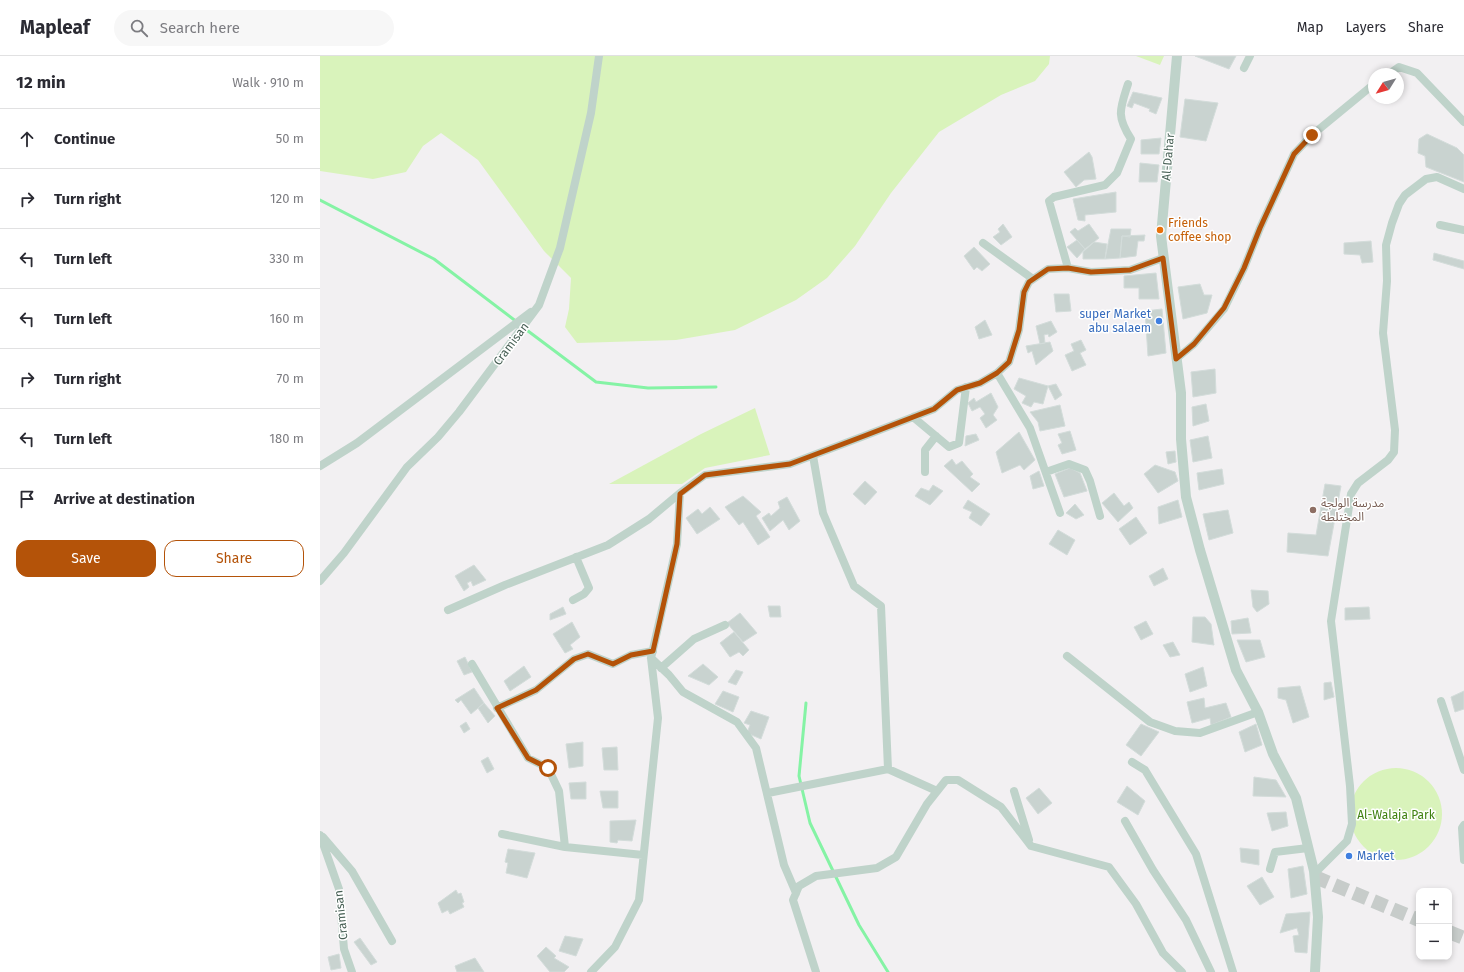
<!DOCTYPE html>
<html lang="en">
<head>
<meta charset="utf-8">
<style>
  :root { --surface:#fff; --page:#f7f7f7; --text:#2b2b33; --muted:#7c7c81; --line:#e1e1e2; --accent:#b45309 }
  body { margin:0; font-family:"Fira Sans","Noto Sans Arabic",sans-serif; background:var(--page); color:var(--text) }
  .controls { position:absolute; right:12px; bottom:12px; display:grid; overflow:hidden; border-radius:8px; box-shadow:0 2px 6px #0003 }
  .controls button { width:36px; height:36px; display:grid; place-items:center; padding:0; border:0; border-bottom:1px solid var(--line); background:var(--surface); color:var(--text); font:20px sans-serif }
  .compass { position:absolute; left:1048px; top:12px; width:36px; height:36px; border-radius:50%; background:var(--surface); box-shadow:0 2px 6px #0003; rotate:233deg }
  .stop { position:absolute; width:12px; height:12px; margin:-9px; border:3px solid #b45309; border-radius:50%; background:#fff }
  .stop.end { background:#b45309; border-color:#fff; box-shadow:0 1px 4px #0008 }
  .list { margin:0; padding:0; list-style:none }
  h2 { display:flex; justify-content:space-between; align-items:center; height:52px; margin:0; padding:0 16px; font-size:17px }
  h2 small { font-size:13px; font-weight:400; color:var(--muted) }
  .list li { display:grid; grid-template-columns:26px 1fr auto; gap:12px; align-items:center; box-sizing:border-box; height:60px; padding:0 16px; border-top:1px solid var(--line) }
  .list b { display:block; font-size:15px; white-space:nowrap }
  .list em { font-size:13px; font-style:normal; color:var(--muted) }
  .actions { display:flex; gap:8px; padding:12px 16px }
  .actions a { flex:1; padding:9px 0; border:1px solid var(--accent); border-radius:12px; text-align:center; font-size:14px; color:var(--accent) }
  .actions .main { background:var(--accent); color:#fff }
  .icon { flex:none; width:22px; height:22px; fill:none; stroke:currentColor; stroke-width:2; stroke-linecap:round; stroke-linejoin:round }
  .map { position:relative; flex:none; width:1144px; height:916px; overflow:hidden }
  header { display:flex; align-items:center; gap:24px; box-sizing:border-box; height:56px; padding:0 20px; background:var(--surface); border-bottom:1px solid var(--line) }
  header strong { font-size:19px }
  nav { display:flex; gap:22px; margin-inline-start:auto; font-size:14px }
  .search { width:280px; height:36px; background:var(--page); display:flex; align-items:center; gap:10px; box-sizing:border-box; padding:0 14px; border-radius:22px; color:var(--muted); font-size:15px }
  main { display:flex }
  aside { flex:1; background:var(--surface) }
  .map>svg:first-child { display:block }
  .green { fill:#d9f3bb }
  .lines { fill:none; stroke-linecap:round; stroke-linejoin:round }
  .stream { stroke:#85f3a5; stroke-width:3 }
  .building { fill:#c9d3d0; stroke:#d3dcda }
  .trunk-tunnel { stroke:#c7ccca; stroke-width:14; stroke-dasharray:14 7; stroke-linecap:butt }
  .minor { stroke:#bfd3ca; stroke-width:8 }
  .tertiary { stroke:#bfd3ca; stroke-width:10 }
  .route { stroke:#b45309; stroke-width:5 }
  .food-dot { fill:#e8710a; stroke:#fff; stroke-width:1.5 }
  .shop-dot { fill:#3f7fe0; stroke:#fff; stroke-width:1.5 }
  .education-dot { fill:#8d6e63; stroke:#fff; stroke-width:1.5 }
  .labels { text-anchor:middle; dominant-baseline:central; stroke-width:3; stroke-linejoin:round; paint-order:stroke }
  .street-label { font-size:12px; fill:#465f54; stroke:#fff }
  .food-label { font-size:12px; fill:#c56008; stroke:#fff; text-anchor:start }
  .shop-label { font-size:12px; fill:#366cbe; stroke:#fff; text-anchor:end }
  .education-label { font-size:12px; fill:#785e54; stroke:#fff; text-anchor:start }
  .park-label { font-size:12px; fill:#3f8110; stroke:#fff }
</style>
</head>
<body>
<header>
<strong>Mapleaf</strong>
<div class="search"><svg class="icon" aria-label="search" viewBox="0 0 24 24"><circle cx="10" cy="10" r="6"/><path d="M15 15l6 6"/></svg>Search here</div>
<nav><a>Map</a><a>Layers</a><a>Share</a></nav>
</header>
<main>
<aside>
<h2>12 min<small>Walk · 910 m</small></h2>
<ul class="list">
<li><svg class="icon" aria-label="ahead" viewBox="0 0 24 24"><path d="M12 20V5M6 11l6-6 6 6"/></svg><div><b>Continue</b></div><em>50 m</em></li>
<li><svg class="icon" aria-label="right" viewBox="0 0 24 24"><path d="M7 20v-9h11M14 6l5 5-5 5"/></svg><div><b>Turn right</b></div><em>120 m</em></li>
<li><svg class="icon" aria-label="left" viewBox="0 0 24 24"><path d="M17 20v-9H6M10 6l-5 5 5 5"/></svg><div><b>Turn left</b></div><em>330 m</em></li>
<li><svg class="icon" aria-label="left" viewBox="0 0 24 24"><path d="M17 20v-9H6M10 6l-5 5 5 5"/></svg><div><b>Turn left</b></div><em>160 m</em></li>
<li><svg class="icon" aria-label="right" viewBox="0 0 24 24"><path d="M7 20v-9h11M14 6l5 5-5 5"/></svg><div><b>Turn right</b></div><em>70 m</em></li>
<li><svg class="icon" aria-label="left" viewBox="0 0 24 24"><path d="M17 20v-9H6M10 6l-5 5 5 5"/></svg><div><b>Turn left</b></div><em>180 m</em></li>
<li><svg class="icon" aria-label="arrive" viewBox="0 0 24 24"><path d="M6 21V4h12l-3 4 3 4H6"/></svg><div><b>Arrive at destination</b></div></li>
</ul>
<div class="actions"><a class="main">Save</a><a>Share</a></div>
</aside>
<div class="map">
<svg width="1144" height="916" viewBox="0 0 1144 916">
  <rect width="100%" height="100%" fill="#f2f0f2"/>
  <!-- green -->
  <path class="green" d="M 0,0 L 730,0 L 729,8 L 715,25 L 681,39 L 619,76 L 571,137 L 535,190 L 507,222 L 476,244 L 415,274 L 356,284 L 257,287 L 245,271 L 249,253 L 251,222 L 224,195 L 158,104 L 121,77 L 103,90 L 86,116 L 53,123 L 0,115 Z
    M 816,0 L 844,0 L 840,9 Z
    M 435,352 L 450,399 L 385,412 L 362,428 L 289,428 L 381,378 Z
    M1030 758a46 46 0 1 1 92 0a46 46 0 1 1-92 0Z"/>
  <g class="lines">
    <!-- stream -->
    <path class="stream" d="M 0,144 L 114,203 L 197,266
      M 204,272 L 276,326 L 328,332 L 396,331
      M 486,647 L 479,720 L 490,767 L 539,869 L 568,916"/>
  </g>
  <!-- building -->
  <path class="building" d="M 875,0 L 916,0 L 909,13 Z
    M 813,36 L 842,42 L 836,58 L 829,55 L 830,53 L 814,47 L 812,52 L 807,50 Z
    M 865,43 L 898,47 L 886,85 L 860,81 Z
    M 1107,78 L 1137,92 L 1144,99 L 1144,126 L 1106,111 L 1105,100 L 1098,97 L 1099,83 Z
    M 841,82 L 839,98 L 821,98 L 821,84 Z
    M 769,96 L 772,101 L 776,123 L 764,124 L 756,131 L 744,116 Z
    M 820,107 L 839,109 L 837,126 L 819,126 Z
    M 796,136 L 796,156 L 765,159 L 765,165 L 758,164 L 753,143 Z
    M 683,168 L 692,181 L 681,189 L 673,181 L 680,176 L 678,173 Z
    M 769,168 L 779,182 L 765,193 L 750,176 L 755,172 L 758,175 Z
    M 791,173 L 811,173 L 810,181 L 802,180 L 800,202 L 785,203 Z
    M 825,179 L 824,185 L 818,185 L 816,200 L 800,202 L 802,180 Z
    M 757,184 L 765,193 L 757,202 L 747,191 Z
    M 1051,185 L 1053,206 L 1042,207 L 1040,199 L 1024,198 L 1024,187 Z
    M 774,186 L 787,188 L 785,203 L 763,203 L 763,196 Z
    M 654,191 L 670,208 L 662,215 L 657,211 L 654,214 L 644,200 Z
    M 1114,197 L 1144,205 L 1144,213 L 1113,204 Z
    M 836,217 L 839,243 L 819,243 L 819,232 L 804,232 L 804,220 Z
    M 880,228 L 884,239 L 892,239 L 887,257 L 863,263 L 858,231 Z
    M 734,238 L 749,238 L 751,255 L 736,256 Z
    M 842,253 L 846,297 L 828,300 L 825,255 Z
    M 665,264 L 672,279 L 659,283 L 655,271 Z
    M 731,265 L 737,276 L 729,281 L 728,278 L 724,279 L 725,287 L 720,288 L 716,270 Z
    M 761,284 L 766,294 L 760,297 L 766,309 L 752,315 L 745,299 L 754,295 L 751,288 Z
    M 730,286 L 733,295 L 716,309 L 712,295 L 708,297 L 706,290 Z
    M 895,313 L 896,337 L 873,341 L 871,316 Z
    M 699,322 L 728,330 L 723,348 L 714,346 L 711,351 L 702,347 L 706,340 L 694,333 Z
    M 736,328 L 742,339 L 735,344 L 728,330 Z
    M 671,337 L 678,351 L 673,359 L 677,364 L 666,372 L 660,362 L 665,358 L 660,351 L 652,355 L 648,347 L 654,342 L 656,346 Z
    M 886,348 L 889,365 L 873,370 L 872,351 Z
    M 740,349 L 745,370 L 720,375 L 718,366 L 710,356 Z
    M 750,375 L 756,394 L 742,398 L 738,389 L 742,387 L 738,378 Z
    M 699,376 L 715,404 L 704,414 L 700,409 L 682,417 L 676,396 Z
    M 656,378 L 659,384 L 645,390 L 646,380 Z
    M 888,380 L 892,402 L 873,406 L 870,384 Z
    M 855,395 L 856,406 L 848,408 L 846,396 Z
    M 632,403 L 636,409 L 642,405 L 653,418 L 650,421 L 660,428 L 652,436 L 624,410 Z
    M 835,409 L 855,416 L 858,425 L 838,437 L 824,418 Z
    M 750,412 L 760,417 L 767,435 L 744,441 L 735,418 Z
    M 902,413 L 904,428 L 879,434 L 877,417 Z
    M 719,415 L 724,430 L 713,433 L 710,420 Z
    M 545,425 L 557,436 L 545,449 L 533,438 Z
    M 1005,428 L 1021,430 L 1008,500 L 967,496 L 968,477 L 996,479 Z
    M 613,429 L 623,435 L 610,449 L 595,440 L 601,432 L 609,435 Z
    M 794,437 L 804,450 L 809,446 L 813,452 L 798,466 L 782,447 Z
    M 423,440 L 441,456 L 436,460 L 450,481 L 438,489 L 423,466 L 419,469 L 405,451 Z
    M 467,441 L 480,465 L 469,474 L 463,464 L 450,475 L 442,462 L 449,457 L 451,460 L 460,452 L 458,446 Z
    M 648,444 L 670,458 L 661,470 L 649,462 L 652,456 L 643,452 Z
    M 858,444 L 862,461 L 839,468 L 838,451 Z
    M 755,448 L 764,459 L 756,463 L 746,457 Z
    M 390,451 L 400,463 L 377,478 L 366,462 L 378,453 L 382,458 Z
    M 908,454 L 913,477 L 889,484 L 883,458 Z
    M 816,461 L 827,477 L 810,489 L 799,473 Z
    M 738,474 L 755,484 L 747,499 L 729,488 Z
    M 154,509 L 166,524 L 153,530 L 151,525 L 147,527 L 149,531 L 144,535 L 135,520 Z
    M 843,512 L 848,523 L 834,530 L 829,520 Z
    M 931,534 L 948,535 L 949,548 L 937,556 L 933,551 Z
    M 448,550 L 460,550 L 461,561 L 450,561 Z
    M 243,551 L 246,558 L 230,564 L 230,558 Z
    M 1049,551 L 1050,563 L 1025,564 L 1025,552 Z
    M 420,557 L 437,577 L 423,586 L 407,567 Z
    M 873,561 L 885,561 L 891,568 L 894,589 L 872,586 Z
    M 928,562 L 931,577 L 912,578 L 911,565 Z
    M 826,565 L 833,578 L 821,584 L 814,571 Z
    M 252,566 L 260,581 L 250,589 L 253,593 L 245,597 L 233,578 Z
    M 414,576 L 429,594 L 423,600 L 419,596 L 410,601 L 400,587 Z
    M 917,584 L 940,584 L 945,601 L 926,606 Z
    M 853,586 L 860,599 L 850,601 L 843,589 Z
    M 145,601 L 152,616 L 144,619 L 137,605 Z
    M 383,608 L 398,621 L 389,629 L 368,620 Z
    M 204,610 L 211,621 L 190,635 L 184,625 Z
    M 883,611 L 887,630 L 870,636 L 865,618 Z
    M 416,614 L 423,616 L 416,629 L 408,626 Z
    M 1011,626 L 1014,641 L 1004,644 L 1004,627 Z
    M 980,630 L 989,661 L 973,667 L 966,644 L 958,642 L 958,632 Z
    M 154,632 L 164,647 L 151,658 L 141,644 L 138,647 L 135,644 Z
    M 403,635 L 419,641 L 413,656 L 395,648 Z
    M 1144,635 L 1144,653 L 1135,656 L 1131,641 Z
    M 884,642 L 885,652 L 906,647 L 911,661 L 891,669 L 890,662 L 872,667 L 867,646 Z
    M 164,647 L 175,660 L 168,667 L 158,652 Z
    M 431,655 L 449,661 L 441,683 L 427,677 L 430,669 L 424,667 Z
    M 146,666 L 150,673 L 144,677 L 140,670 Z
    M 821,668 L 839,676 L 821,700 L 806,689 Z
    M 936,668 L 942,689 L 925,696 L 919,676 Z
    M 263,686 L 263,710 L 249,712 L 246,688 Z
    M 297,691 L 298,714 L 284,714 L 282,692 Z
    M 168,701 L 174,713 L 167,717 L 161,705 Z
    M 934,721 L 956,724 L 966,741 L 933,740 Z
    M 266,726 L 266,743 L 251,743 L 249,727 Z
    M 807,730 L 825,745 L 818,759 L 797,746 Z
    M 719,732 L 732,747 L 718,758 L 706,742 Z
    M 280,735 L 298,735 L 298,752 L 283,752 Z
    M 966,756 L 968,770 L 952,775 L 947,757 Z
    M 316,764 L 312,785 L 298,784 L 297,787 L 290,786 L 290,765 Z
    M 920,792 L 939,794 L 939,809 L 921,806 Z
    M 188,793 L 215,797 L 207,822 L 186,817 L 188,807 L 185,806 Z
    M 983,810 L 987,838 L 971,842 L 968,813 Z
    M 942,821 L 954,841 L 940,849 L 927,830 Z
    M 136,834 L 138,838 L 141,837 L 144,846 L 142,847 L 144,851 L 130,858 L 128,854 L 122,857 L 118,847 Z
    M 990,856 L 987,897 L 975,896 L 973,880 L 979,879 L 977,872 L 960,877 L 966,858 Z
    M 245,880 L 263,883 L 256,900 L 239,895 Z
    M 40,882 L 57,906 L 51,909 L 34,886 Z
    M 226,891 L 236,900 L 234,902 L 249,911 L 244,916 L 230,916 L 217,900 Z
    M 19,898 L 21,912 L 11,914 L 8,901 Z
    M 155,902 L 164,916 L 137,916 L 135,910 Z"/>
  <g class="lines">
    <!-- trunk-tunnel -->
    <path class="trunk-tunnel" d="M 995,821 L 1099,864
      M 1129,876 L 1144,882"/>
    <!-- minor -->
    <path class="minor" d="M 924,12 L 930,0
      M 1069,18 L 1079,11 L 1097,17 L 1144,66
      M 1120,169 L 1144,174
      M 663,187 L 713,223
      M 748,212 L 729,145 L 734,141 L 785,129 L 797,117 L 811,83 C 796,60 800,53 808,28
      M 856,303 L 874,288 L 904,253 L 924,212 L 940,172 L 974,98 L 992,79 L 1054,28
      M 677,317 L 710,372 L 740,457
      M 593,361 L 629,391 L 639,387 L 646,331
      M 493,400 L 503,457 L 534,530 L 561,550 L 568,713
      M 0,410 L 37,387 L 211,256
      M 605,416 L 605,394 L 616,380
      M 726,416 L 749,408 L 765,414 L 770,425 L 780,460
      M 0,525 L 24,497 L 87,411 L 118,381 L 139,356 L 219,249 L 240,192 L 271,57 L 279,0
      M 253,544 L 264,538 L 269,532 L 256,501
      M 128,554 L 185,529 L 288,489 L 329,463 L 360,437
      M 747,600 L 830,666 L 855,675 L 880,677 L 938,656
      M 331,602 L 349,619 L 363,636 L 417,666 L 436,692 L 464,809 L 476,837
      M 152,608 L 208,702 L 228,712 L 239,735 L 245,791
      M 341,612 L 374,583 L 405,569
      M 1121,645 L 1144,714
      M 177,652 L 216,634 L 254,603 L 268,598 L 293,608 L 311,599 L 333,595
      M 812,706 L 825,714 L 876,798 L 913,916
      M 694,735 L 709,784
      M 448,737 L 568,713 L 617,735
      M 805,765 L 833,814 L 866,864 L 891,916
      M 1144,769 L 1142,772 L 1144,804
      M 182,778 L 245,791 L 323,799
      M 0,779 L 19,833 L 24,893 L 32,916
      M 3,781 L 32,815 L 72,885
      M 950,813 L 955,796 L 988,792
      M 994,815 L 998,814 L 1027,785 L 1032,768 L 1030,730 L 1011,565 L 1031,438 L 1038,427 L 1068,404 L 1074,396 L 1075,374 L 1063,277 L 1067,225 L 1066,189 L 1072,167 L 1079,148 L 1085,139 L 1106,123 L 1117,121 L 1144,133
      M 271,916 L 295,891 L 319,844 L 338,662 L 331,602 L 357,488 L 360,437 L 385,419 L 470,408 L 544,380 L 614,353 L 637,334 L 660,327 L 677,317 L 689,306 L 699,274 L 704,236 L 709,226 L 728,213 L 748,212 L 771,216 L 810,214 L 843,202
      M 496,916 L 473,844 L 479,830 L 496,820 L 557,812 L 576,801 L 607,748 L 626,724 L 638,724 L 681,751 L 711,790 L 789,811 L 816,848 L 843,897 L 862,916"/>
    <!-- tertiary -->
    <path class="tertiary" d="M 857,0 L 841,180 L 861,337 L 861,383 L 866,441 L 880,494 L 916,614 L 938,656 L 953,698 L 976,742 L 994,815 L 998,861 L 995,916"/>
  </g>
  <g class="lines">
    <!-- route -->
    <path class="route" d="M 228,712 L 208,702 L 177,652 L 216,634 L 254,603 L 268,598 L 293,608 L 311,599 L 333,595 L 357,488 L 360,438 L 385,419 L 470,408 L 544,380 L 614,353 L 637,334 L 660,327 L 677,317 L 689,306 L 699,274 L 704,236 L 709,226 L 728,213 L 748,212 L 771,216 L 810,214 L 843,202 L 856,303 L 874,288 L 904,252 L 924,212 L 940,172 L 974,98 L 992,79"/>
  </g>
  <!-- markers -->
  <circle class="food-dot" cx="840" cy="174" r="4"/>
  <g class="shop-dot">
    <circle cx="839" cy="265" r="4"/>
    <circle cx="1029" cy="800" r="4"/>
  </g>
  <circle class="education-dot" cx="993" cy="454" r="4"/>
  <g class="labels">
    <!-- street labels -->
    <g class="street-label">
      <text transform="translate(848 101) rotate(-85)">Al-Dahar</text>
      <text transform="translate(191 288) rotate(-53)">Cramisan</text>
      <text transform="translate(21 859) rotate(-96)">Cramisan</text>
    </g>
    <!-- food labels -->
    <g class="food-label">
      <text x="848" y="167">Friends<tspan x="848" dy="14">coffee shop</tspan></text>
    </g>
    <!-- shop labels -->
    <g class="shop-label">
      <text x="831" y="258">super Market<tspan x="831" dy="14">abu salaem</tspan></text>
      <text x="1037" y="800" text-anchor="start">Market</text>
    </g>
    <!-- education labels -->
    <g class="education-label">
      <text x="1001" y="447">مدرسة الولجة<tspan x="1001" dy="14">المختلطة</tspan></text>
    </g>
    <!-- park labels -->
    <g class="park-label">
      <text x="1076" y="759">Al-Walaja Park</text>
    </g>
  </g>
</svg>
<div class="controls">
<button>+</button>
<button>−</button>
</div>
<svg class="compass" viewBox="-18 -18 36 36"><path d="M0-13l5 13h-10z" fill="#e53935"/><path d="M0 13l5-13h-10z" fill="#7c7c81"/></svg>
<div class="stop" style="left:228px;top:712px"></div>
<div class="stop end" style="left:992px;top:79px"></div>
</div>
</main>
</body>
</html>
